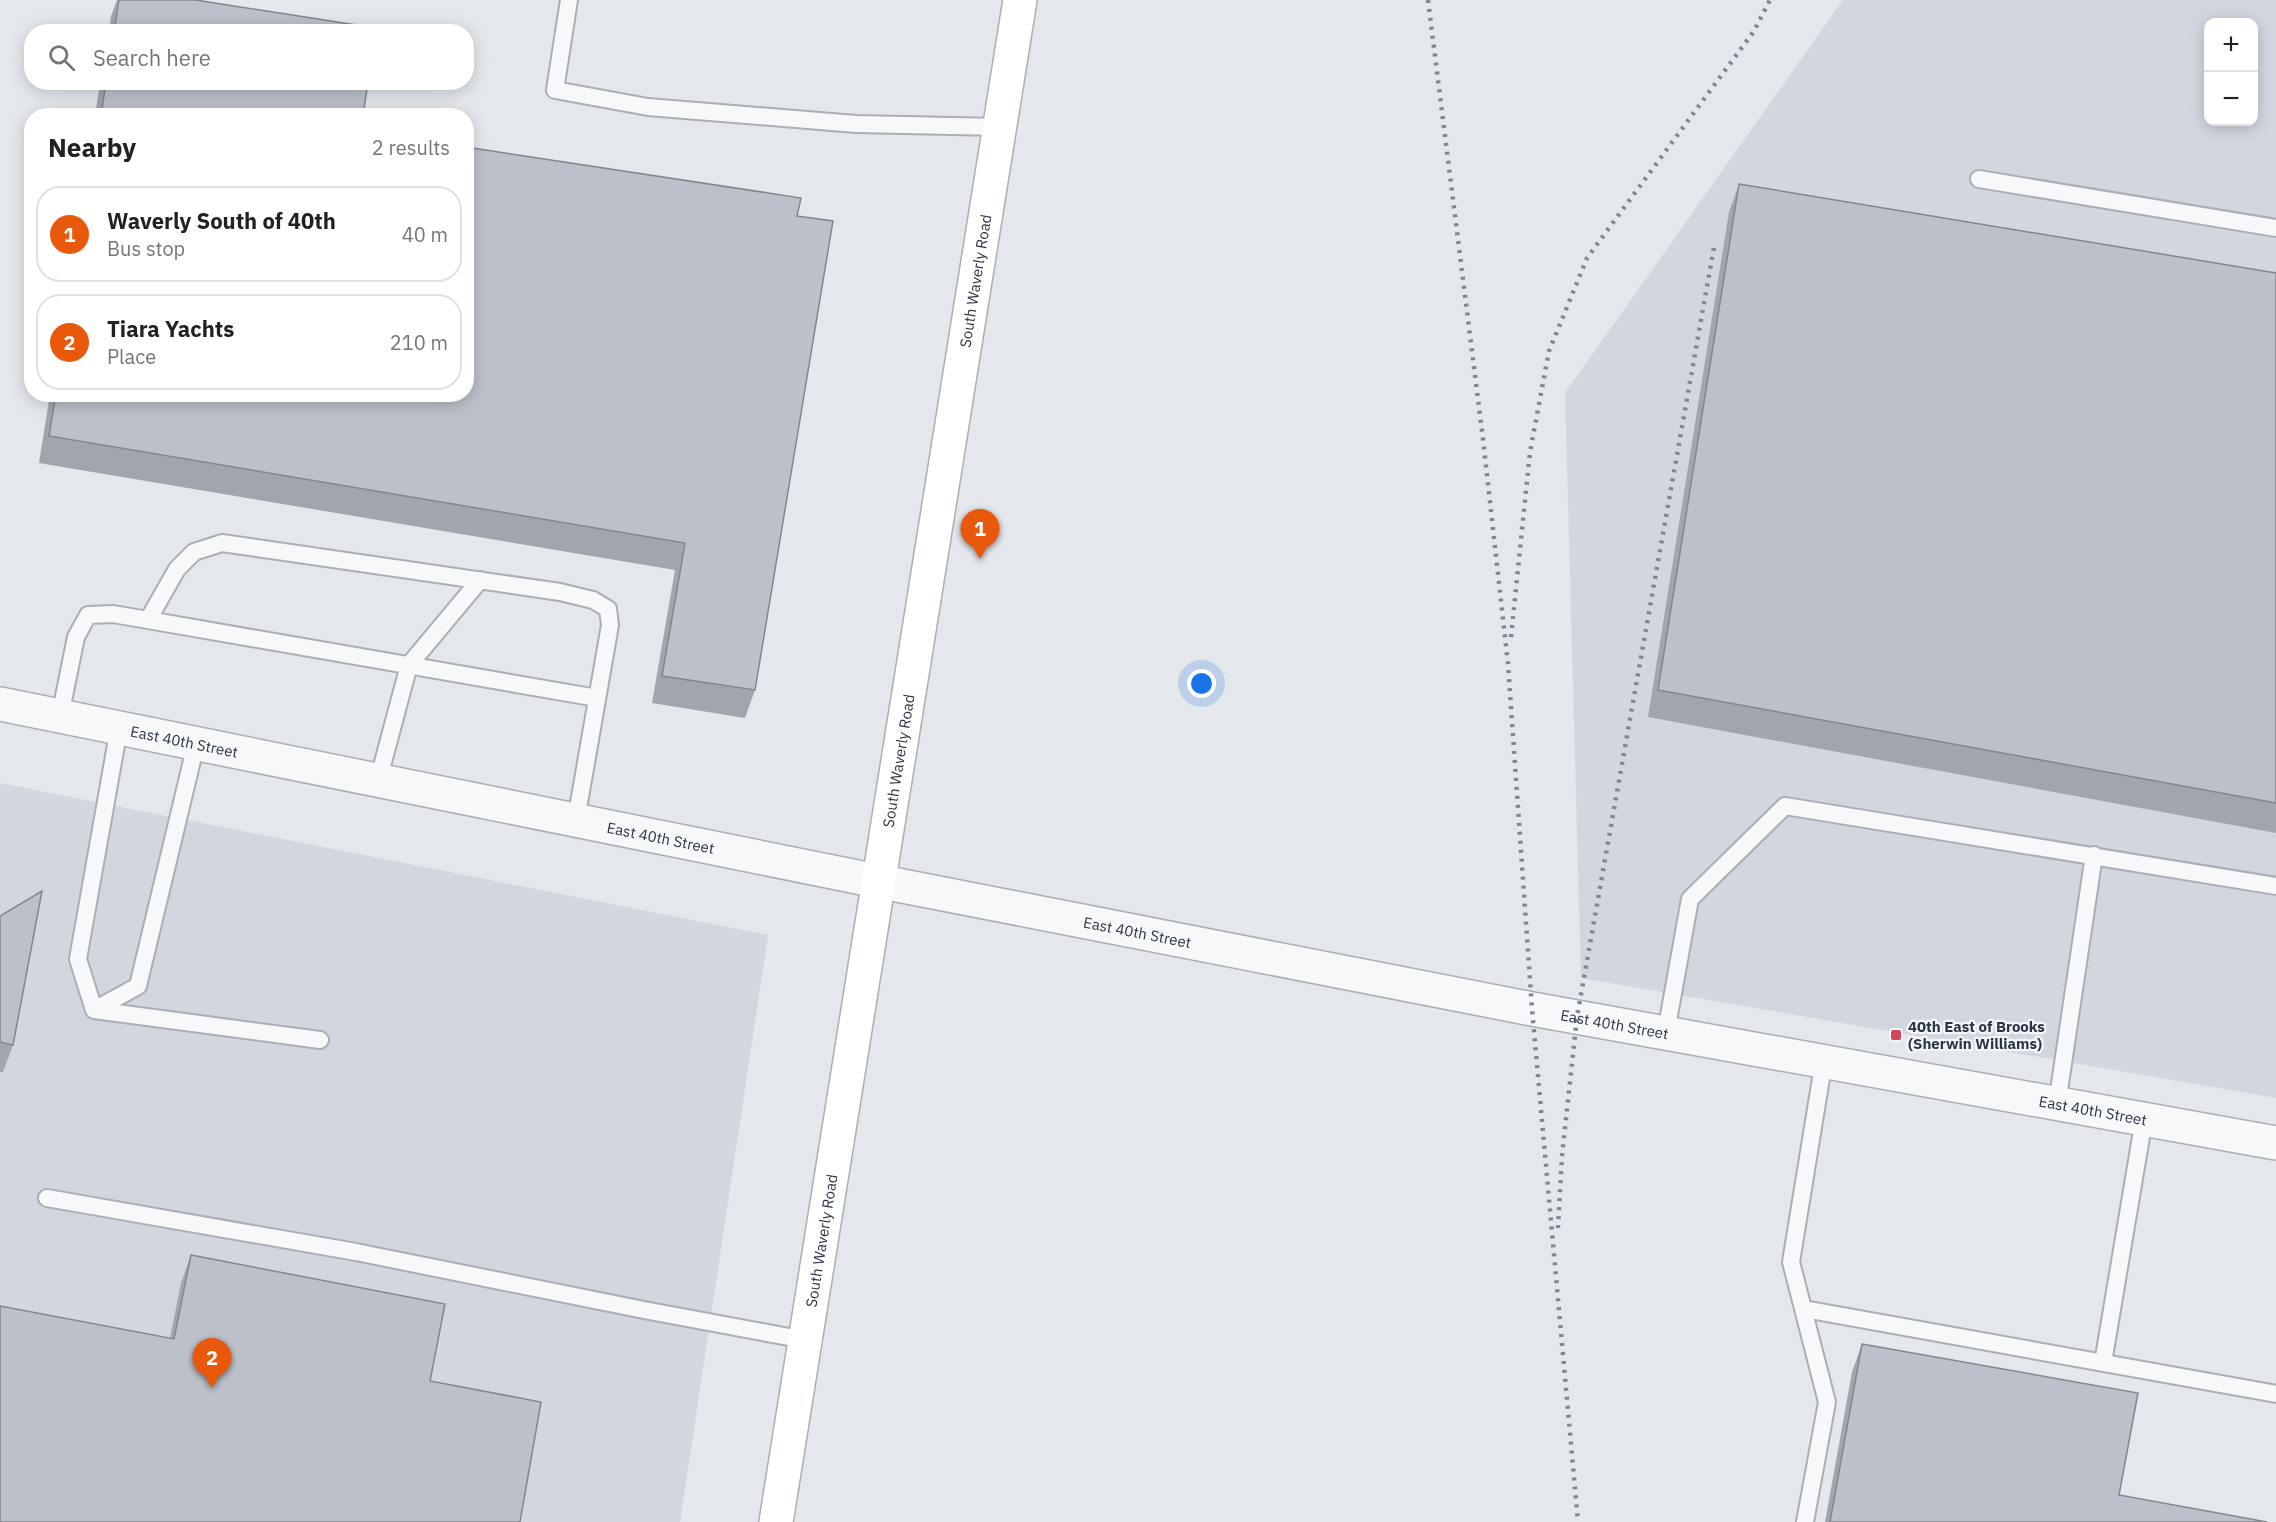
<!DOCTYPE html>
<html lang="en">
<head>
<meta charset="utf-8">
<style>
  :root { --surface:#fff; --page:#f2f2f2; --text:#202124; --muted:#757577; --line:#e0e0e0; --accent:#ea580c }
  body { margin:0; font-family:"IBM Plex Sans",sans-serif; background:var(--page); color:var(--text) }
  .controls { position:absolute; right:18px; top:18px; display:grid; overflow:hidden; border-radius:12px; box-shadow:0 3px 15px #0003 }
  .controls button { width:54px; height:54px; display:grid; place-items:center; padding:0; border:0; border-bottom:2px solid var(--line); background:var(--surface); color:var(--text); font:30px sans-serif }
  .you { position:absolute; left:1202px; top:684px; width:21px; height:21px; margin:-15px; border:4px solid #fff; border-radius:50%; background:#1a73e8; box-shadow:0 0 0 9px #1a73e833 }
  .badge { display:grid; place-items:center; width:39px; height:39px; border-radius:50%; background:var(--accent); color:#fff; font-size:20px; font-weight:700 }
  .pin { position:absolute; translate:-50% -50px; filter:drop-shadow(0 2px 3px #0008) }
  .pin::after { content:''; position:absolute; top:32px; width:21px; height:18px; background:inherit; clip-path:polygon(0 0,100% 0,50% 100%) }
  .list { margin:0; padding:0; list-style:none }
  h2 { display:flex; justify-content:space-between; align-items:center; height:78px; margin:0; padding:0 24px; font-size:26px }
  h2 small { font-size:20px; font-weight:400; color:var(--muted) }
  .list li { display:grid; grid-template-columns:39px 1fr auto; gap:18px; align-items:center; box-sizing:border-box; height:96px; margin:0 12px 12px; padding:0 12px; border:2px solid var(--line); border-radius:24px }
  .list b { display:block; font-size:22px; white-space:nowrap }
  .list p { margin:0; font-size:20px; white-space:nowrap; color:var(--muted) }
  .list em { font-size:20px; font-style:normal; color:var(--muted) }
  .icon { flex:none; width:33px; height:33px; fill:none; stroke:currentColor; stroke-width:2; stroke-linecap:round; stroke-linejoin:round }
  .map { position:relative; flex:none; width:2276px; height:1522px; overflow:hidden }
  .search { position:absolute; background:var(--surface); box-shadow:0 3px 15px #0003; left:24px; top:24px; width:450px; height:66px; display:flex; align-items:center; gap:15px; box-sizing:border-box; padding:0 21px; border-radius:24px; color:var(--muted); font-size:22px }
  .panel { position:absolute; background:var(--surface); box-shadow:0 3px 15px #0003; left:24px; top:108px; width:450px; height:294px; border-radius:24px }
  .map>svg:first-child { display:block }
  .built { fill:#d2d6de; fill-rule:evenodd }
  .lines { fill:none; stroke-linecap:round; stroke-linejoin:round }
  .service-casing { stroke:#a9aeb7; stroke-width:20 }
  .minor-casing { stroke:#a9aeb7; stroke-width:36 }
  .secondary-casing { stroke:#a9aeb7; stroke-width:36 }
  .service { stroke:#f7f8fa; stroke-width:16 }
  .minor { stroke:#f7f8fa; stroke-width:33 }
  .secondary { stroke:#fff; stroke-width:33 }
  .rail { stroke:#7d8696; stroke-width:4.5; stroke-dasharray:3 6; stroke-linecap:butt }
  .wall { fill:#a1a5ae }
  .building { fill:#bbc0ca; stroke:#83868d; stroke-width:1.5 }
  .poi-dot { fill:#d1495b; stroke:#f4f6f9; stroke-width:2 }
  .labels { text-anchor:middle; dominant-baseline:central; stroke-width:4.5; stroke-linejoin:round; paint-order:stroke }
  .street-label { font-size:15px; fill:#2b3445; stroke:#f4f6f9 }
  .poi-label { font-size:15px; font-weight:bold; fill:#2b3445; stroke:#f4f6f9; text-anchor:start }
</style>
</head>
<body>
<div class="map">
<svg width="2276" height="1522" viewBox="0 0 2276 1522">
  <rect width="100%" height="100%" fill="#e4e7ec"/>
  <!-- built -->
  <path class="built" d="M 1843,0 L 2276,0 L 2276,1098 L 1581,978 L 1565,393 ZM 2208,22 L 2254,22 L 2254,122 L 2208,122 Z
    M 0,783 L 768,935 L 680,1522 L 0,1522 Z"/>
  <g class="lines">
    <defs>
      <path id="service" d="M 569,0 L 555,90 L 648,107 L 856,124 L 1000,127
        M 1979,179 L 2276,228
        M 148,620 L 177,569 L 194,552 L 222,543 L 560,592 L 593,600 L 608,609 L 610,625 L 576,820
        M 60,716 L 76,637 L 88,615 L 113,614 L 148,620 L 597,698
        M 119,728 L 78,959 L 94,1010 L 138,986 L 196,744
        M 378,781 L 409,665 L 480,580
        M 94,1010 L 320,1040
        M 1666,1032 L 1690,899 L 1785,806 L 2276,886
        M 2057,1104 L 2094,855
        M 47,1198 L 356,1252 L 644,1310 L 805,1340
        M 1804,1309 L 2276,1394
        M 2103,1363 L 2144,1119
        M 1805,1522 L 1827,1402 L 1791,1262 L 1824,1060"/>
      <g id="minor">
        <path id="s1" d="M 0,704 L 877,881 L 1532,1009 L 2276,1143"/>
      </g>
      <g id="secondary">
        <path id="s2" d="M 776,1522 L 1020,0"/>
      </g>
    </defs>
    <!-- service casing -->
    <use href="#service" class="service-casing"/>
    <!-- minor casing -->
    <use href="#minor" class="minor-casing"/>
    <!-- secondary casing -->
    <use href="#secondary" class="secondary-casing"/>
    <!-- service -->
    <use href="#service" class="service"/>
    <!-- minor -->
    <use href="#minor" class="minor"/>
    <!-- secondary -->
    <use href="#secondary" class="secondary"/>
    <!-- rail -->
    <path class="rail" d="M 1428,0 L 1483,439 L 1508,664 L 1532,1009 L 1578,1522
      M 1511,637 L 1530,452 L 1549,351 L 1587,258 L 1754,31 L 1770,0
      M 1558,1228 L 1562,1156 L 1577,1017 L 1714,247"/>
  </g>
  <!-- wall -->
  <path class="wall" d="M 117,0 L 196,0 L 375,32 L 109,32 L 111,16 Z
    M 100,82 L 368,82 L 363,116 L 95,116 Z
    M 1739,184 L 2276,273 L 2276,833 L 1648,717 L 1729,212 Z
    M 797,216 L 755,690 L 745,718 L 652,703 L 675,570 L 39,463 L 50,394 L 466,394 Z
    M 0,916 L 13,1045 L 3,1072 L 0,1072 Z
    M 191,1255 L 430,1381 L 170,1338 L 181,1283 Z
    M 1862,1344 L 2119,1495 L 2267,1522 L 1825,1522 L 1852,1372 Z"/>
  <!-- building -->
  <path class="building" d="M 119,0 L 196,0 L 375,28 L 375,32 L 114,32 Z
    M 106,82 L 368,82 L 363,116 L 101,116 Z
    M 466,147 L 801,198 L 797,216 L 833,221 L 755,690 L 662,676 L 685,543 L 49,436 L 56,394 L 466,394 Z
    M 1739,184 L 2276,273 L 2276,803 L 1658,690 Z
    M 42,891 L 13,1045 L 0,1042 L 0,916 Z
    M 191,1255 L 445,1304 L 430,1381 L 541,1402 L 520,1522 L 0,1522 L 0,1306 L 174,1339 Z
    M 1862,1344 L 2138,1393 L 2119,1495 L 2267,1522 L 1830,1522 Z"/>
  <!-- markers -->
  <rect class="poi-dot" x="1890" y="1029" width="12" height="12" rx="3"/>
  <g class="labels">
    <!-- street labels -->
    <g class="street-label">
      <text stroke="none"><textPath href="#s2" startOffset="1257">South Waverly Road</textPath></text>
      <text stroke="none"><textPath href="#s1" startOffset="188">East 40th Street</textPath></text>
      <text stroke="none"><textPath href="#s2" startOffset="771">South Waverly Road</textPath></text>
      <text stroke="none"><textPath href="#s1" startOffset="674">East 40th Street</textPath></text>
      <text stroke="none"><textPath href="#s1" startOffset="1160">East 40th Street</textPath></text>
      <text stroke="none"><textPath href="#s1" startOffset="1646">East 40th Street</textPath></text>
      <text stroke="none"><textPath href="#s1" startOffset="2132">East 40th Street</textPath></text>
      <text stroke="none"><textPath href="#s2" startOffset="285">South Waverly Road</textPath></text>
    </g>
    <!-- poi labels -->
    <g class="poi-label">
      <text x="1908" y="1026">40th East of Brooks<tspan x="1908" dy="17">(Sherwin Williams)</tspan></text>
    </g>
  </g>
</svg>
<div class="controls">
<button>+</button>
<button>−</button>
</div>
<div class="you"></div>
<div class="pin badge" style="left:980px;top:559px">1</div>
<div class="pin badge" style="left:212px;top:1388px">2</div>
<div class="search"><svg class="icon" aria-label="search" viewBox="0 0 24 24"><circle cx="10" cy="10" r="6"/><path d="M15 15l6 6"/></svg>Search here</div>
<section class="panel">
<h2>Nearby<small>2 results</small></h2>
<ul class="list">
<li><span class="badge">1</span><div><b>Waverly South of 40th</b><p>Bus stop</p></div><em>40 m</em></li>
<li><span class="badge">2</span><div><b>Tiara Yachts</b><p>Place</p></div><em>210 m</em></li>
</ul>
</section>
</div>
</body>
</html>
